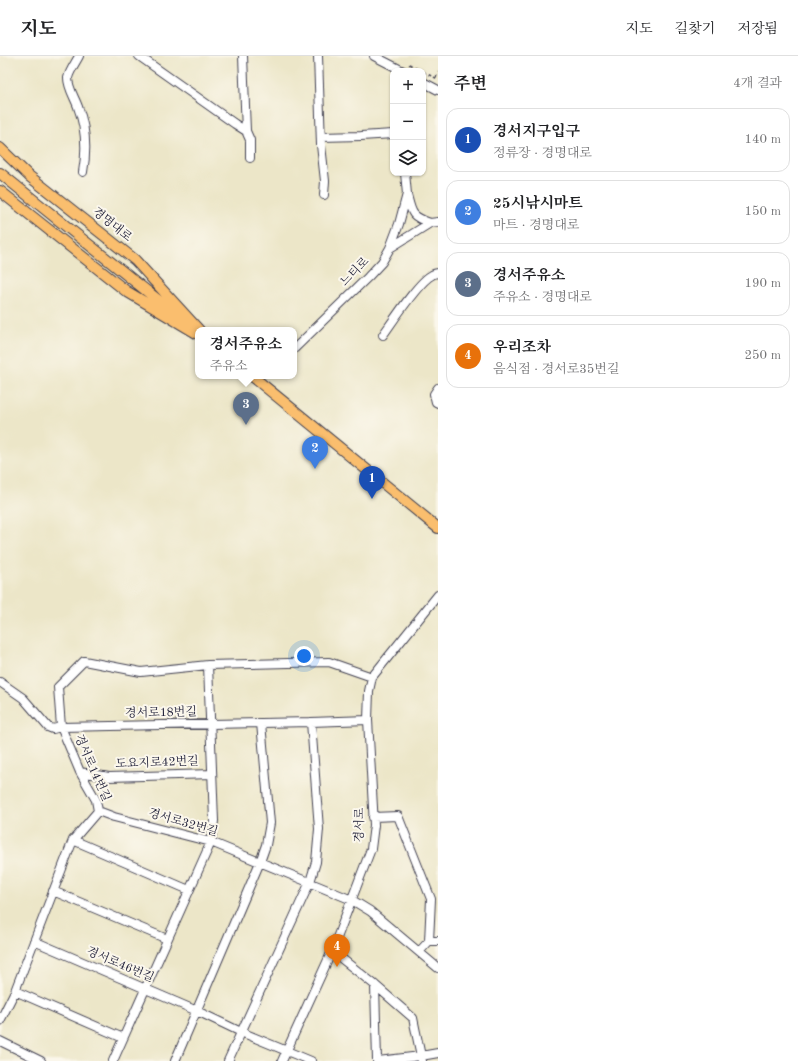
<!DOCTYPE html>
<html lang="ko">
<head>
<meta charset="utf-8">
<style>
  :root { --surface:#fff; --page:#f6f6f6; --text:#202124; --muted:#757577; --line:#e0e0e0; --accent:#d1495b }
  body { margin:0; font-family:"Old Standard TT","Noto Serif KR",serif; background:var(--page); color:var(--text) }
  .controls { position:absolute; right:12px; top:12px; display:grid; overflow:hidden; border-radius:8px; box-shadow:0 1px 3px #0004 }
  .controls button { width:36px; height:36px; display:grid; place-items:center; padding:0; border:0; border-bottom:1px solid var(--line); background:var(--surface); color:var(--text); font:20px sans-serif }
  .you { position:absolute; left:304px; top:600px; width:14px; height:14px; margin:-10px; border:3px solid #fff; border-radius:50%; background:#1a73e8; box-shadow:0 0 0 6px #1a73e833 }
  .badge { display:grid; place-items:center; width:26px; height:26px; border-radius:50%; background:var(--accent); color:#fff; font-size:13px; font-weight:700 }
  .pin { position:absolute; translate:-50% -33px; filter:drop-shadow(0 1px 2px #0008) }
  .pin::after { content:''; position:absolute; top:21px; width:14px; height:12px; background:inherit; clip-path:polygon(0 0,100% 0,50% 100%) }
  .popup { position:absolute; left:195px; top:271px; width:102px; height:52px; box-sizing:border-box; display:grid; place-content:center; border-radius:8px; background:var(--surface); filter:drop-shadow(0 1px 3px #0005); font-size:13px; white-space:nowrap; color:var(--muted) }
  .popup b { font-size:15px; color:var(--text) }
  .popup::after { content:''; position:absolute; left:50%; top:100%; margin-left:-8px; border:8px solid transparent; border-top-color:var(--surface) }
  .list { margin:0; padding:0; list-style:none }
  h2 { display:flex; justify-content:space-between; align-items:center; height:52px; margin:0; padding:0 16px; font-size:17px }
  h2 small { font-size:13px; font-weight:400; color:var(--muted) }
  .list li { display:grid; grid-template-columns:26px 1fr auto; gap:12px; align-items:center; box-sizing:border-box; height:64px; margin:0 8px 8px; padding:0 8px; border:1px solid var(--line); border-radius:12px }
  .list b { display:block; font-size:15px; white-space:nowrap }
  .list p { margin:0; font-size:13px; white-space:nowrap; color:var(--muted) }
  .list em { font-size:13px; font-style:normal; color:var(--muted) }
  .icon { flex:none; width:22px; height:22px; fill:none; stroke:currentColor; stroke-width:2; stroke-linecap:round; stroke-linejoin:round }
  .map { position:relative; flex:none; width:438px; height:1005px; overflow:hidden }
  header { display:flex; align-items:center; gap:24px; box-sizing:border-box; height:56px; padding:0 20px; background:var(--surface); border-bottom:1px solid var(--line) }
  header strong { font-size:19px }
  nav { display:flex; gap:22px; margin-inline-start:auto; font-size:14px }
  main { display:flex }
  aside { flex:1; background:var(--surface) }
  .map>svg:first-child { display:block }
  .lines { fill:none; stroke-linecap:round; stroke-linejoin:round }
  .minor-casing { stroke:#403f50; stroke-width:10 }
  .major-casing { stroke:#403f50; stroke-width:12 }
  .path { stroke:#403f50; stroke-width:1.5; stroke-dasharray:3 3; stroke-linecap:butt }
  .minor { stroke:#fff; stroke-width:8 }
  .major { stroke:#fabe6e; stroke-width:10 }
  .labels { text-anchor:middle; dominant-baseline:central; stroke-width:4; stroke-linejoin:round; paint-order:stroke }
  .street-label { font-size:12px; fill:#22223b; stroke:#fbf7ec }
</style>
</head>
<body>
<header>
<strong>지도</strong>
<nav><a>지도</a><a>길찾기</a><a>저장됨</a></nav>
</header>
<main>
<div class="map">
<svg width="438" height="1005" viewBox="0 0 438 1005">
  <rect width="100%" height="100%" fill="#fbf7ec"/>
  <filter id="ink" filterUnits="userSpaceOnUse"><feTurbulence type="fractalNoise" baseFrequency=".025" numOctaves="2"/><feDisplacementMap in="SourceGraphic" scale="8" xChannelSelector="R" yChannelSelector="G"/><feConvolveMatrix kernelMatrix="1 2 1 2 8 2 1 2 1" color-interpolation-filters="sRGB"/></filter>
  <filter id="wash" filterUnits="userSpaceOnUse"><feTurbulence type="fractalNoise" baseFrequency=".012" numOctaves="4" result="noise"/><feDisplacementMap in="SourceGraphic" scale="16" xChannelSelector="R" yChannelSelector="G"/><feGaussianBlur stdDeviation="0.9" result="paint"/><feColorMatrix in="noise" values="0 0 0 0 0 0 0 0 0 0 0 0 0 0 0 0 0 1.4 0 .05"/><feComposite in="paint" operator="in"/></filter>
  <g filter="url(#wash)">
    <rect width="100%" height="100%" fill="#ece6c8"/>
  </g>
  <g filter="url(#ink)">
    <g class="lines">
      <defs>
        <path id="minor" d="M 79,0 C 76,6 69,16 68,22 C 68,32 75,42 78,51 C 86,72 87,94 83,116
          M 139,0 L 235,68 L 246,75 L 250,84 L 250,102
          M 243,0 L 246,75
          M 318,0 L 321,89 L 325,125 L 324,139
          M 374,0 L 403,15
          M 423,26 L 438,34
          M 321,81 L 361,80 L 393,78
          M 407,139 C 412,158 411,160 430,167
          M 390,192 L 399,168 L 407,138 L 405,117
          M 383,279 C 393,265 419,225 432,219 C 432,218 438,217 438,217
          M 294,293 L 368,221 L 382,206 L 390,192 L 430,167 L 438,166
          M 438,332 L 434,338 L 436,346 L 438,347
          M 0,626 L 23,642 L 48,671 L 53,673 L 61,671 L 311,666 L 368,664
          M 80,716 L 109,721 L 212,718
          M 98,755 L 114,761 L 211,786 L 352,844 L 370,855 L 438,912
          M 373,761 L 398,760 L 431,843 L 429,885
          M 73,784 L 189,834
          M 53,835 L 167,883
          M 34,885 L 197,955 L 241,976 L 311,1005
          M 332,895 L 375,929 L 413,962 L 422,1005
          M 419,896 L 429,885 L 438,885
          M 375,929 L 377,1005
          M 15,935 L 123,982
          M 0,965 L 15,935 L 73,784 L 98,755 L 96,744 L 80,716 L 61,671 L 58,631 L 84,605 L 141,616 L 208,609 L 329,606 L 372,621
          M 0,985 L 41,1005
          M 113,1005 L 211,786 L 214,765 L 208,609
          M 175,1005 L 260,806 L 266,789 L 270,767 L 261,667
          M 228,1005 L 310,826 L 316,806 L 319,773 L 311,666
          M 282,1005 L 332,895 L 371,793 L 374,769 L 368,664 L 369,635 L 372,621 L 438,539
          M 378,1005 L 421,1000 L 438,997"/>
        <path id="major" d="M 0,92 L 29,120 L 135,204 L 199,274
          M 0,117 L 184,265
          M 0,135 L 126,235 L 198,278
          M 252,320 L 438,472"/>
      </defs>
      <!-- minor casing -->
      <use href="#minor" class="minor-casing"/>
      <!-- major casing -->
      <use href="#major" class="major-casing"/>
      <!-- path -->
      <path class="path" d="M 409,8 L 421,15
        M 423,16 L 438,23
        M 436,22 L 438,16"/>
      <!-- minor -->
      <use href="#minor" class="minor"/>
      <!-- major -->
      <use href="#major" class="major"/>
    </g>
  </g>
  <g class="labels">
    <!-- street labels -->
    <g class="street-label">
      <text transform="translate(112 169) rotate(39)">경명대로</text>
      <text transform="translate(355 216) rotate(-46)">느티로</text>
      <text transform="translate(161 657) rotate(-1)">경서로18번길</text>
      <text transform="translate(157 707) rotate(-2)">도요지로42번길</text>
      <text transform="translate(92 712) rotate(66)">경서로14번길</text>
      <text transform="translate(183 767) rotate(16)">경서로32번길</text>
      <text transform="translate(360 769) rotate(-89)">경서로</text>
      <text transform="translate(120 909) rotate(23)">경서로46번길</text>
    </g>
  </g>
</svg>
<div class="controls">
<button>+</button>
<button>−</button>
<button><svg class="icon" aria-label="layers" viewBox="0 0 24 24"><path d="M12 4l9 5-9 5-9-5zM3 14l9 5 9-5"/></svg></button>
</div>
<div class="you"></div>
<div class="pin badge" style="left:372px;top:443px;background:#1a4fb4">1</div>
<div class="pin badge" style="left:315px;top:413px;background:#3f7fe0">2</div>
<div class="pin badge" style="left:246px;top:369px;background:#5c6f8a">3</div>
<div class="popup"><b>경서주유소</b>주유소</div>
<div class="pin badge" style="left:337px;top:911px;background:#e8710a">4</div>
</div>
<aside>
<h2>주변<small>4개 결과</small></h2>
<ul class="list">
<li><span class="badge" style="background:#1a4fb4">1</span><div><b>경서지구입구</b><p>정류장 · 경명대로</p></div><em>140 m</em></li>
<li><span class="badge" style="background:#3f7fe0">2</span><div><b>25시낚시마트</b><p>마트 · 경명대로</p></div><em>150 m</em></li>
<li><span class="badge" style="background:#5c6f8a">3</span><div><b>경서주유소</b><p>주유소 · 경명대로</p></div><em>190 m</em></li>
<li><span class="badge" style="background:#e8710a">4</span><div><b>우리조차</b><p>음식점 · 경서로35번길</p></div><em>250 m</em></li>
</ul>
</aside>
</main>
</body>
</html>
